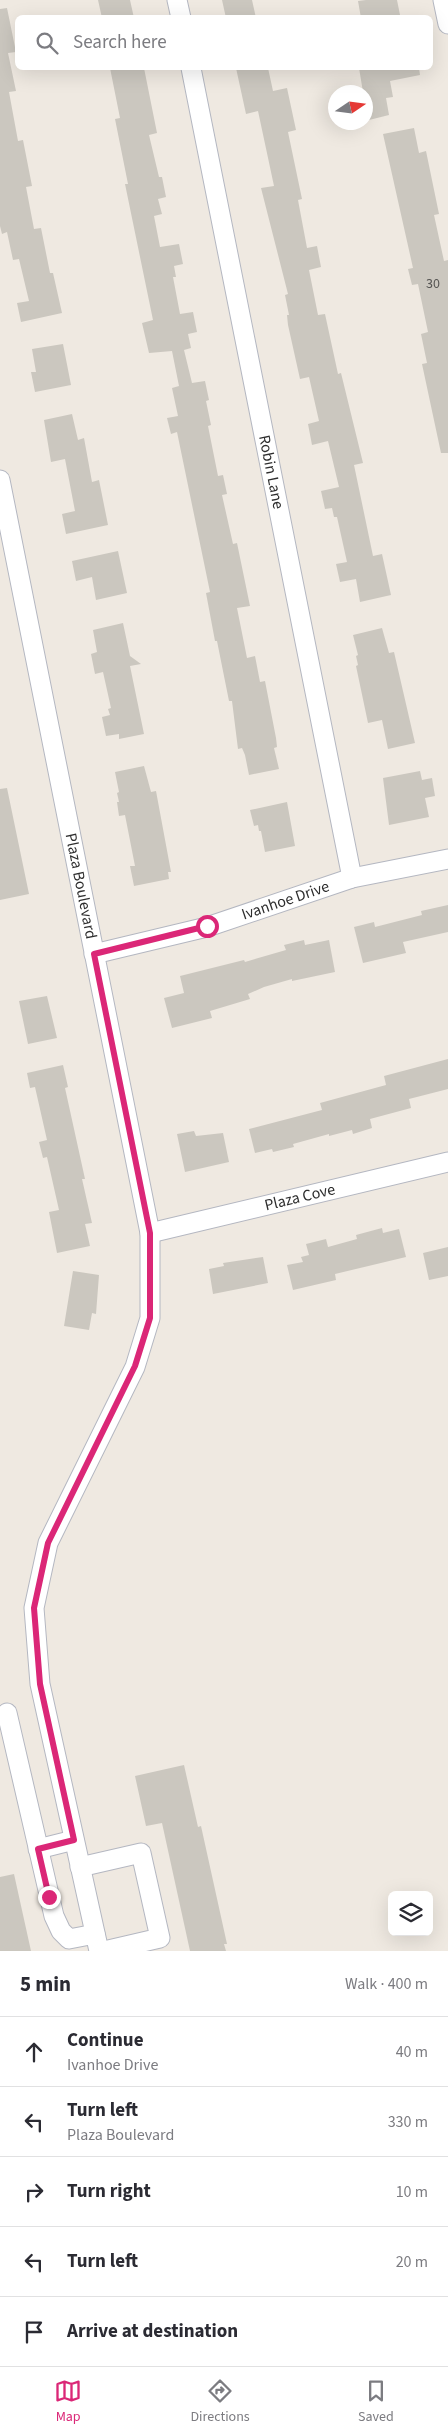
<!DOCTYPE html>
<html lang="en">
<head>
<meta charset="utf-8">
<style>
  :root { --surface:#fff; --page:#f2f2f3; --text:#2b2b33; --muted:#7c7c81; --line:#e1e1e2; --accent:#db2777 }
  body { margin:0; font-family:"Source Sans 3",sans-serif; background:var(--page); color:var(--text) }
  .controls { position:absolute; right:15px; bottom:15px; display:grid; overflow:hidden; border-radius:8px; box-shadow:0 5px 20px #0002 }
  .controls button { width:45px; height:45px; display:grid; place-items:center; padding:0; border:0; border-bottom:1px solid var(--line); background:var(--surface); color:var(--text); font:25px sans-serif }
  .compass { position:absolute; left:328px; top:85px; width:45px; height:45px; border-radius:50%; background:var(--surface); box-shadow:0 5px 20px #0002; rotate:77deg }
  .stop { position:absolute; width:15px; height:15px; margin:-11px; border:4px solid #db2777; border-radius:50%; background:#fff }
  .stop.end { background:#db2777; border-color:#fff; box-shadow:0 1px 5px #0008 }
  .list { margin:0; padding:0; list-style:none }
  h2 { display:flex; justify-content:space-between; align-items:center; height:65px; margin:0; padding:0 20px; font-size:21px }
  h2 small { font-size:16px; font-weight:400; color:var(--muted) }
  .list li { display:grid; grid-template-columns:32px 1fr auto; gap:15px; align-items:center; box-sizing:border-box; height:70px; padding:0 20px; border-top:1px solid var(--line) }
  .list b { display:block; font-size:19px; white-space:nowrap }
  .list p { margin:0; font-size:16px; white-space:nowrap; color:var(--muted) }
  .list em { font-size:16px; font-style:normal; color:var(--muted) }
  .icon { flex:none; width:28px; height:28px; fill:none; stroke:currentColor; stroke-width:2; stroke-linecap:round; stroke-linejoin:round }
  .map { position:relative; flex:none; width:448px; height:1951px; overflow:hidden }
  .search { position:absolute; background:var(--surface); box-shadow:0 5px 20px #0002; left:15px; right:15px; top:15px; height:55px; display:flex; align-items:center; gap:12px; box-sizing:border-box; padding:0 18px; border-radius:8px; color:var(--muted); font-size:19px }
  .sheet { height:415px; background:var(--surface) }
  nav { display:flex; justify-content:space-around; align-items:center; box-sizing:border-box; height:70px; border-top:1px solid var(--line); background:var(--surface); font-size:14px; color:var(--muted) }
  nav a { display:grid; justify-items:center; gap:2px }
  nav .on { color:var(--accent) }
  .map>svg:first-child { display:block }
  .building { fill:#cbc7bf }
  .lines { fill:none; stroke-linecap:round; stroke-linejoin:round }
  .minor-casing { stroke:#b4b7c1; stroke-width:21 }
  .minor { stroke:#fff; stroke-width:19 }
  .route { stroke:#db2777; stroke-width:6 }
  .labels { text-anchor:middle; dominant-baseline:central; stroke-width:5; stroke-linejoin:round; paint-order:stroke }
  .number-label { font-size:14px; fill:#555452 }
  .street-label { font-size:16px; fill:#2e2e2e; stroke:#fff }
</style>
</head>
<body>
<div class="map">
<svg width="448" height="1951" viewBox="0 0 448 1951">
  <rect width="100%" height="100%" fill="#efe9e1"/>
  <!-- building -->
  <path class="building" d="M 98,0 L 130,0 L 134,18 L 102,18 Z
    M 222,0 L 252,0 L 256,18 L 226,18 Z
    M 366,0 L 397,0 L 400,15 L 361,18 L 358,1 Z
    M 7,8 L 16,52 L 8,53 L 16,91 L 9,92 L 18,141 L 23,140 L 32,186 L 26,187 L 34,229 L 41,228 L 50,273 L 53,273 L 62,313 L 21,322 L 17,303 L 29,301 L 19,259 L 13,260 L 7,232 L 2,234 L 0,226 L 0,9 Z
    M 110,68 L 144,68 L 157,133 L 149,135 L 159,177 L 162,177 L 166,197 L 158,199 L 162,214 L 154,216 L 160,247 L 179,244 L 183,264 L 174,266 L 176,277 L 173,277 L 180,314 L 193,312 L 197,332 L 188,334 L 191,348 L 184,350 L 192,383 L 205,381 L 209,400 L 206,401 L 211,425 L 208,426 L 218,476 L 223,475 L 227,494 L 222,495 L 233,544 L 237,543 L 250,606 L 237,608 L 247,658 L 255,656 L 260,682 L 265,681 L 276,738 L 277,747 L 274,748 L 279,769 L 249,775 L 245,755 L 242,748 L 238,749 L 232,701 L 229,701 L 217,641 L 215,641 L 206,593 L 210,592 L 177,432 L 171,434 L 167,418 L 178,416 L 172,388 L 179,386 L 172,351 L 149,353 L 142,323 L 153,320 L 125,184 L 128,184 L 115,119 L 120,118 Z
    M 236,68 L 268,68 L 273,91 L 287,88 L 296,130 L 288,132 L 302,199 L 298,200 L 307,248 L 317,246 L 321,267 L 309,270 L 318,315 L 325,314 L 338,374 L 341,373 L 363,463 L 354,465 L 373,556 L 382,554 L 391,595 L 360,602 L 356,579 L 340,582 L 336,564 L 347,562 L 337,517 L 334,517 L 332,508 L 325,509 L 321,491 L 339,487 L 328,441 L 312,445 L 308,424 L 319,421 L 309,377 L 300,379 L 288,325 L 287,315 L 289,315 L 285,295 L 288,294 L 261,188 L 274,186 L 258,111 L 246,114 Z
    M 359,68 L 419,68 L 420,75 L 390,81 L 393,97 L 386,98 L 389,115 L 369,120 L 366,92 L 363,92 Z
    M 414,128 L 419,153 L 426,151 L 439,214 L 434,215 L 444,261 L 448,260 L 448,453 L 441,453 L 422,364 L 427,363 L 421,334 L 428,332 L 418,284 L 412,285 L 408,269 L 413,268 L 383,134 Z
    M 63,344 L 71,385 L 35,392 L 31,372 L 36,372 L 32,349 Z
    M 72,414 L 78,440 L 84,438 L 92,482 L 99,480 L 108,525 L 66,534 L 62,514 L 75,511 L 65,459 L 51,462 L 44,420 Z
    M 118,551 L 127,593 L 96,600 L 92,577 L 76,581 L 72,561 Z
    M 123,623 L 130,656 L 141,664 L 130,666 L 144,734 L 119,739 L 119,734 L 106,736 L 102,717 L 110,715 L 108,709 L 111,708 L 103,672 L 95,674 L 91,654 L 97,652 L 93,630 Z
    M 382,628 L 389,653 L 394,652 L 415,743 L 388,749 L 382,720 L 368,723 L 356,666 L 358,665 L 356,656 L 358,655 L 353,635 Z
    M 144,766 L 151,792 L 156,791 L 171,872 L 168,872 L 169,879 L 134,886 L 130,866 L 135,866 L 125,815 L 119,816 L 117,802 L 119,802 L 117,793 L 119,792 L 115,772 Z
    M 420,771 L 422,780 L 432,778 L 435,796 L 425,798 L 429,817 L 389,825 L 383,778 Z
    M 7,788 L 29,894 L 0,900 L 0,789 Z
    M 287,802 L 295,846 L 265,852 L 261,831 L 259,831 L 258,825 L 254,826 L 250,810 Z
    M 448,905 L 448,932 L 403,942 L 406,953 L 363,963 L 354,927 L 374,922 L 375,927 L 422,915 L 421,911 Z
    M 304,940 L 305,945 L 329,940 L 335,972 L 292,981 L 292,979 L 264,987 L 248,994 L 250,999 L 210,1011 L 212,1018 L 172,1028 L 164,998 L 184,993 L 180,976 L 244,960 L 245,962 L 286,950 L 284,945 Z
    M 47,996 L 57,1038 L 28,1044 L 19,1001 Z
    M 448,1059 L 448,1089 L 409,1099 L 411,1108 L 370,1119 L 372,1128 L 353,1134 L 352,1130 L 329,1136 L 329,1134 L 293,1144 L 294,1147 L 273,1152 L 272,1149 L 255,1153 L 249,1129 L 322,1110 L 320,1103 L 386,1085 L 384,1076 Z
    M 63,1065 L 68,1087 L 65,1088 L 85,1179 L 82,1179 L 92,1223 L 85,1224 L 90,1246 L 57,1253 L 49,1212 L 59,1210 L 47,1157 L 43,1158 L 39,1142 L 47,1140 L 35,1087 L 30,1088 L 27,1073 Z
    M 194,1131 L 196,1136 L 223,1133 L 229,1162 L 185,1172 L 177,1134 Z
    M 382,1228 L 383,1233 L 399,1229 L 406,1257 L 335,1274 L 336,1280 L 293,1290 L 287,1265 L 303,1262 L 301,1257 L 309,1255 L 306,1244 L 326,1239 L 328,1247 L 357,1239 L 356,1235 Z
    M 448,1247 L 448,1276 L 429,1280 L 423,1253 Z
    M 263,1257 L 268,1283 L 213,1294 L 209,1269 L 224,1266 L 223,1263 Z
    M 73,1271 L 99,1275 L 96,1314 L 92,1313 L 89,1330 L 64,1326 Z
    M 184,1765 L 198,1827 L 201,1826 L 227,1944 L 224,1944 L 226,1951 L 190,1951 L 162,1823 L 146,1826 L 135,1776 Z
    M 14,1874 L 31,1951 L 0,1951 L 0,1877 Z"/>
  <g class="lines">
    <defs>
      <g id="minor">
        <path d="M 177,0 L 181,18"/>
        <path d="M 443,0 L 448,24"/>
        <path id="s1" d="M 191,68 L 352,878"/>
        <path id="s2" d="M 0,480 L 150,1233 L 150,1318 L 135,1367 L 48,1543 L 34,1608 L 40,1684 L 99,1951"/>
        <path id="s3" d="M 94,954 L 207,927 L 352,878 L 448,859"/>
        <path id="s4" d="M 150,1233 L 448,1162"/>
        <path d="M 7,1713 L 54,1916 L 61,1931 L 69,1939 L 95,1934"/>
        <path d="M 38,1849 L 74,1840"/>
        <path d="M 80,1867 L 141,1853 L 160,1938 L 104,1951"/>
      </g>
    </defs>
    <!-- minor casing -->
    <use href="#minor" class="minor-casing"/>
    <!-- minor -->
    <use href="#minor" class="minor"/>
  </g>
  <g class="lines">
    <!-- route -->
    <path class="route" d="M 49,1897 L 38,1849 L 74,1840 L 40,1684 L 34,1608 L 48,1543 L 135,1366 L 150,1318 L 150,1233 L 94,954 L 207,926"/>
  </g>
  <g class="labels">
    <!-- number labels -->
    <g class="number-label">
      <text x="433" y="284">30</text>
    </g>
    <!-- street labels -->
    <g class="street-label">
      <text stroke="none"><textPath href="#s1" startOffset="412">Robin Lane</textPath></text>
      <text stroke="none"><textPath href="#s2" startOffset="414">Plaza Boulevard</textPath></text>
      <text stroke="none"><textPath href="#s3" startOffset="199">Ivanhoe Drive</textPath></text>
      <text stroke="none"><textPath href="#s4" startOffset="154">Plaza Cove</textPath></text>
    </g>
  </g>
</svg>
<div class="controls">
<button><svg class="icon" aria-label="layers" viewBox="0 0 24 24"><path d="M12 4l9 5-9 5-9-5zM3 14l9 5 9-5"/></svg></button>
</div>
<svg class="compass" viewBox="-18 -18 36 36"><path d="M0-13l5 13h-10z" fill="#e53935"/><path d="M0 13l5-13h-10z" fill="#7c7c81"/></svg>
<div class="stop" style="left:207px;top:926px"></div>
<div class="stop end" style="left:49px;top:1897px"></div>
<div class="search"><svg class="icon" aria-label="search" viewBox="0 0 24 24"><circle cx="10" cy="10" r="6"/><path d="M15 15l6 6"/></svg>Search here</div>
</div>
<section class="sheet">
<h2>5 min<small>Walk · 400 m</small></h2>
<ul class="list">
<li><svg class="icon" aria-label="ahead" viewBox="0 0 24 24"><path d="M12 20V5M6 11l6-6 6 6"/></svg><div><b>Continue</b><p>Ivanhoe Drive</p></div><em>40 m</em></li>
<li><svg class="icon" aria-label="left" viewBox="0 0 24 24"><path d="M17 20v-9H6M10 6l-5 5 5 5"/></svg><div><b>Turn left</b><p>Plaza Boulevard</p></div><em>330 m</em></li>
<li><svg class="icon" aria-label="right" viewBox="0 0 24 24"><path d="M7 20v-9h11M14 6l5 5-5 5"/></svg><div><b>Turn right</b></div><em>10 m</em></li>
<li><svg class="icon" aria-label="left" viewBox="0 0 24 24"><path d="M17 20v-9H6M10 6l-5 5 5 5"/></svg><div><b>Turn left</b></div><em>20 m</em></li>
<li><svg class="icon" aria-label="arrive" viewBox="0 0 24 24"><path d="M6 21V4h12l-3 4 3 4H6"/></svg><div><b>Arrive at destination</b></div></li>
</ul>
</section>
<nav>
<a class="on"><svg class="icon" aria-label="map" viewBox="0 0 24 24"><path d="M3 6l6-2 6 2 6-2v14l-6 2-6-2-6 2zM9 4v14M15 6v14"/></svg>Map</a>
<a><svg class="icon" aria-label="directions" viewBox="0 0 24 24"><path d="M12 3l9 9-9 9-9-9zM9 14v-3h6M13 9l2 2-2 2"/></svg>Directions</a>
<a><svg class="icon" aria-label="saved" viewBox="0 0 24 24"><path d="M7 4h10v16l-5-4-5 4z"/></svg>Saved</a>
</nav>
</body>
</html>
